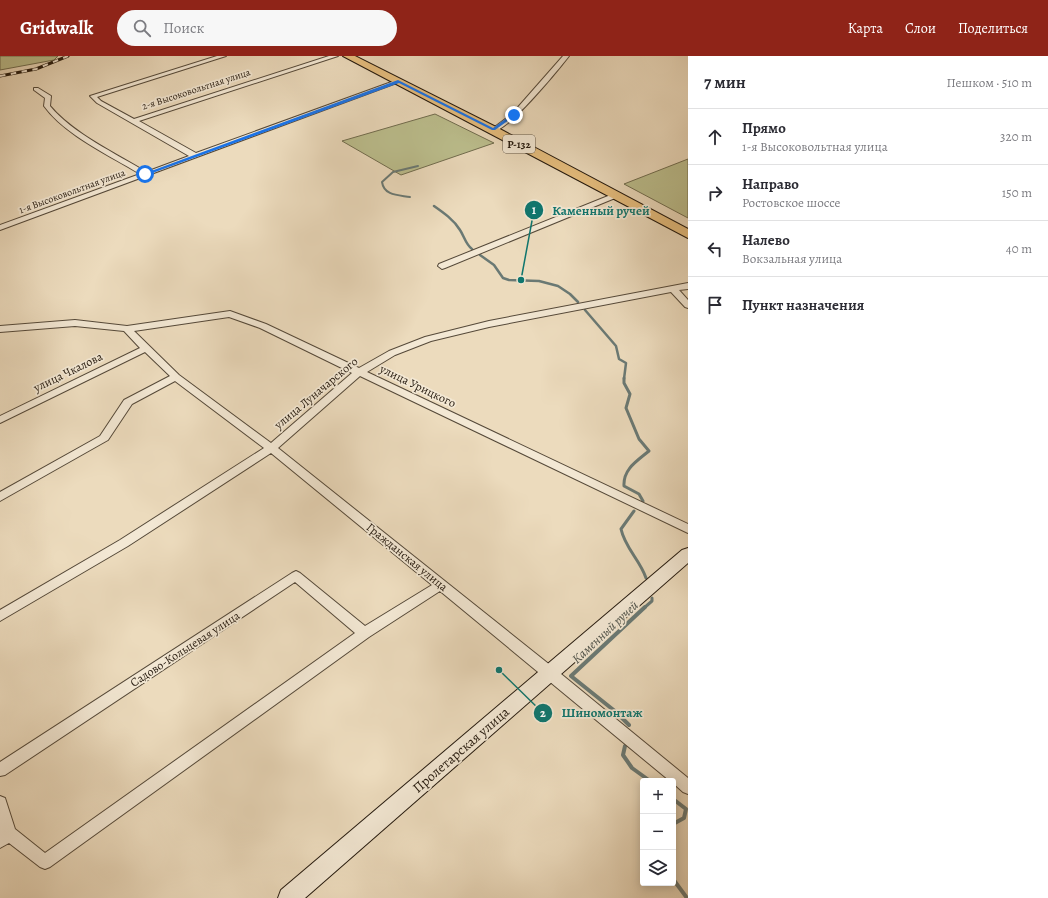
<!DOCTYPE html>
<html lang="ru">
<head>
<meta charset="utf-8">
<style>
  :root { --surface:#fff; --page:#f7f7f7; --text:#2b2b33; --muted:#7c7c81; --line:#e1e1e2; --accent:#8f2418 }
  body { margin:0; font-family:Alegreya,serif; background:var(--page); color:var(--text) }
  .controls { position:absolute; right:12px; bottom:12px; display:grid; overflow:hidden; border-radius:4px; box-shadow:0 2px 10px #0003 }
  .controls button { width:36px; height:36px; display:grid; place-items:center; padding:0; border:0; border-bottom:1px solid var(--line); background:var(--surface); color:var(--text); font:20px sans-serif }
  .stop { position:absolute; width:12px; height:12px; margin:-9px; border:3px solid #1a73e8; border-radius:50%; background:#fff }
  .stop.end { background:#1a73e8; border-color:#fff; box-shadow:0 1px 4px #0008 }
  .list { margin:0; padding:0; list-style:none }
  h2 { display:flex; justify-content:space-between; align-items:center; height:52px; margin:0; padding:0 16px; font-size:17px }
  h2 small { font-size:13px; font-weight:400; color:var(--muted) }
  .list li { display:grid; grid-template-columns:26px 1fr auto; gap:12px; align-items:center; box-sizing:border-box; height:56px; padding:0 16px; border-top:1px solid var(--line) }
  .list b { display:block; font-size:15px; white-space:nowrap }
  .list p { margin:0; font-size:13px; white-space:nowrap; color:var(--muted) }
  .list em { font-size:13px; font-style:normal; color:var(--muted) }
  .icon { flex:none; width:22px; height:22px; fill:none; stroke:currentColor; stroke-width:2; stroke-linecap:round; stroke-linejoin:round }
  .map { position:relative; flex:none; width:688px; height:842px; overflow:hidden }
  header { display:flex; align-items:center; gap:24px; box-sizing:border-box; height:56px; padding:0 20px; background:var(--accent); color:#fff }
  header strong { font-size:19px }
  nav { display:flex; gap:22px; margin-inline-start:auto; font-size:14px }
  .search { width:280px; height:36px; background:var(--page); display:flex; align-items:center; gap:10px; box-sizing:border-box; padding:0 14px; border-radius:22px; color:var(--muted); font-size:15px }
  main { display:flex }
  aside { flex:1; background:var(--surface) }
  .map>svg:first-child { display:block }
  .green { fill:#bcbf8e; stroke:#706c4e }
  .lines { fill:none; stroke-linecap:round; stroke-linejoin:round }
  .stream-far3 { stroke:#6a7974; stroke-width:2 }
  .stream-far2 { stroke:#6a7974; stroke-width:2.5 }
  .stream-far1 { stroke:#6a7974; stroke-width:3 }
  .stream { stroke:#6a7974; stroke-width:4 }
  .street-casing { stroke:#554939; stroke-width:2 }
  .secondary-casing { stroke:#23180d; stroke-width:2 }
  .primary-casing { stroke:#23180d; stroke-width:2 }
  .street { fill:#f3e8d4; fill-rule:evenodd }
  .secondary { fill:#f3e8d4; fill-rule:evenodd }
  .primary { fill:#e6be7e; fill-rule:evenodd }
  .rail-casing { stroke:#23180d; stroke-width:3 }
  .rail { stroke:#f3e8d4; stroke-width:2; stroke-dasharray:5.5; stroke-linecap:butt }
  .route { fill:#1a73e8 }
  .labels { text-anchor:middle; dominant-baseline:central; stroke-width:3.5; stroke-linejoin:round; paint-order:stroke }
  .far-street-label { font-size:10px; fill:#23180d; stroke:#f3e8d4 }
  .shield { fill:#f3e8d4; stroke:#615649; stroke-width:1 }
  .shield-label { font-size:11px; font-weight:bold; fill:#23180d }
  .street-label { font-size:12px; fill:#23180d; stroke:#f3e8d4 }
  .water-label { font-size:13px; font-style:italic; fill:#4d5149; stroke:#f3e8d4 }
  .near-street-label { font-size:14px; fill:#23180d; stroke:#f3e8d4 }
  .leader { fill:none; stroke:#0f766e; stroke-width:1.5 }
  .callout-dot { fill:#0f766e; stroke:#f3e8d4; stroke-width:1.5 }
  .mark-label { font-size:12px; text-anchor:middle; font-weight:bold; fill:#fff }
  .callout-label { font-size:13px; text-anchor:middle; font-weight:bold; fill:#0f766e; stroke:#f3e8d4; stroke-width:3.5; stroke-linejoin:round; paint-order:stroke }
</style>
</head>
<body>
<header>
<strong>Gridwalk</strong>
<div class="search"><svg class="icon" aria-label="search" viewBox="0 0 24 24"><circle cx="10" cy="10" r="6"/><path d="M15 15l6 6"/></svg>Поиск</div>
<nav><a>Карта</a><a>Слои</a><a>Поделиться</a></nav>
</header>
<main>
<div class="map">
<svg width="688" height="842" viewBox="0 0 688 842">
  <rect width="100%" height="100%" fill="#ecdbbd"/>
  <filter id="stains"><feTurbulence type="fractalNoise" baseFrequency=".005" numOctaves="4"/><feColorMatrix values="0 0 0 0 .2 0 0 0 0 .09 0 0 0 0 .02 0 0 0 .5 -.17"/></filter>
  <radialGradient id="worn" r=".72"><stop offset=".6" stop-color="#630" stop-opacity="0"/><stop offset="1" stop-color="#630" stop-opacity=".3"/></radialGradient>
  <!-- green -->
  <path class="green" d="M 0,0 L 58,0 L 54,4 L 0,14 Z
    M 435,58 L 494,87 L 401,119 L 342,85 Z
    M 688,103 L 688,162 L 624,128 Z"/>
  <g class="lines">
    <!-- stream-far3 -->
    <path class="stream-far3" d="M 410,141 C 399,139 384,140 382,126 L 393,116 L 418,110"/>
    <!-- stream-far2 -->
    <path class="stream-far2" d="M 434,150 C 444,157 454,164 460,174 C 464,180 466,189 472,193
      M 480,199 L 494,209 L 503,222 L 509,224 L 539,225 L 558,230 L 570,238 L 578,246
      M 585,254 L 616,290 L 619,303 L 626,307 L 624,323"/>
    <!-- stream-far1 -->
    <path class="stream-far1" d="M 624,322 L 624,327 L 630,338 L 626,352 L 639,383 L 649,395 C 637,405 623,413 624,430 L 639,438 L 643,445
      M 634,455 L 621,473 C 625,492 640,504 646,522
      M 644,552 L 652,545 L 652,542"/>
    <!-- stream -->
    <path class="stream" d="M 629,669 L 616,656 L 571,620 L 645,551
      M 625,690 L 623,699 L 632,712 L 650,725
      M 673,743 L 686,753 L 684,762 L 673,768
      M 673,823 L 687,842"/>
    <defs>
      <path id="street" d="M 217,0 L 226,0 L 97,41 L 101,45 L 134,63 L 329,0 L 338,0 L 139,65 L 196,97 L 397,24 L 402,25 L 0,174 L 0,169 L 140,118 C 109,99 65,79 44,50 L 45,42 L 34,34 L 34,32 L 38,32 L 51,40 L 50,50 C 72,77 117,98 146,116 L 189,100 L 97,47 L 90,40 Z
        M 563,0 L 569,0 C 559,13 506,78 492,75 L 492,73 L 512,58 Z
        M 613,138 L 616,138 L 620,140 L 445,212 L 442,213 L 438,210 L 439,208 Z
        M 688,227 L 688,233 L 679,234 L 688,244 L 688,252 L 685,251 L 671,236 L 489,271 L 431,285 L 395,299 L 367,316 L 688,468 L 688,477 L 360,320 L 278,392 L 555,613 L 688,722 L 688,738 L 683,736 L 673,727 L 673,725 L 670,725 L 440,535 L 369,581 L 50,811 L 45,813 L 40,811 L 9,787 L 0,792 L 0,740 L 5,742 L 15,773 L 45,797 L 355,577 L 295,526 L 5,719 L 0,720 L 0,706 L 292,517 L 296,515 L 300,517 L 365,570 L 432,529 L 271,397 L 128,490 L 0,565 L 0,554 L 120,484 L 264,392 L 175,325 L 132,348 L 108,384 L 0,445 L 0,436 L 100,380 L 124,344 L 170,320 L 145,296 L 0,367 L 0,360 L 140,292 L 124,275 L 75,270 L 0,276 L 0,270 L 75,264 L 127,270 L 230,255 L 266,268 L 359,312 L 389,295 L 425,281 L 489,265 ZM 229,261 L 260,272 L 352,317 L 271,387 L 179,319 L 134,275 Z"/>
      <path id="secondary" d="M 688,492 L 688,507 L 305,842 L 278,842 L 281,834 L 682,494 Z"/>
      <path id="primary" d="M 343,0 L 355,0 L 498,72 L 688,173 L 688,182 Z"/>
    </defs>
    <!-- street casing -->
    <use href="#street" class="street-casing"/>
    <!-- secondary casing -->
    <use href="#secondary" class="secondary-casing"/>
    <!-- primary casing -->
    <use href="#primary" class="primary-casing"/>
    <!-- street -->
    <use href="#street" class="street"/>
    <!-- secondary -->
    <use href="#secondary" class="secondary"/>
    <!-- primary -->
    <use href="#primary" class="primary"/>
    <defs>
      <path id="rail" d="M 0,20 L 36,13 L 68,0"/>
    </defs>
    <!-- rail casing -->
    <use href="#rail" class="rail-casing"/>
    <!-- rail -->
    <use href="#rail" class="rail"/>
  </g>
  <!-- route -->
  <path class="route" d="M 398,24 L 493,72 L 512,58 L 516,59 L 495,74 L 492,74 L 399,27 L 147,119 L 143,118 Z"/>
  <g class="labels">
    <!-- far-street labels -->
    <g class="far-street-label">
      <text transform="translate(196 33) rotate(-18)">2-я Высоковольтная улица</text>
      <text transform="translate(72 135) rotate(-20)">1-я Высоковольтная улица</text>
    </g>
    <!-- shield labels -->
    <rect class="shield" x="503" y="79" width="32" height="18" rx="3"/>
    <g class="shield-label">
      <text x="519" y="88">Р-132</text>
    </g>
    <!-- street labels -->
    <g class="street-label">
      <text transform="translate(68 316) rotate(-26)">улица Чкалова</text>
      <text transform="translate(418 330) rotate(26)">улица Урицкого</text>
      <text transform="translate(316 337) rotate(-40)">улица Луначарского</text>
      <text transform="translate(407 501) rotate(39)">Гражданская улица</text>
      <text transform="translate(185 593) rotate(-33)">Садово-Кольцевая улица</text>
    </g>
    <!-- water labels -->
    <g class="water-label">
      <text transform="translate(605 576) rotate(-43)">Каменный ручей</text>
    </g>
    <!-- near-street labels -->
    <g class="near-street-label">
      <text transform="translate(461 694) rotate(-41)">Пролетарская улица</text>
    </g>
  </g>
  <!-- callouts -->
  <path class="leader" d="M521 224L534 154M499 614L543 657"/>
  <g class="callout-dot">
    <circle cx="521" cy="224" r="4"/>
    <circle cx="499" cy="614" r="4"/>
    <circle cx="534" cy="154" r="10"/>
    <circle cx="543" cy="657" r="10"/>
  </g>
  <g class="mark-label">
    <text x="534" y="158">1</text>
    <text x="543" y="661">2</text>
  </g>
  <g class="callout-label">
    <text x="601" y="159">Каменный ручей</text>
    <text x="602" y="661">Шиномонтаж</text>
  </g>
  <rect width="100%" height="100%" filter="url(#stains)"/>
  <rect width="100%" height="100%" fill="url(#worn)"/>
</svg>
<div class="controls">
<button>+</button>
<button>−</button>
<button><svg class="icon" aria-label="layers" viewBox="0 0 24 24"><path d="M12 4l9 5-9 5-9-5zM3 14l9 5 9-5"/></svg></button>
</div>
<div class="stop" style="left:145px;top:118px"></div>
<div class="stop end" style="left:514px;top:59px"></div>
</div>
<aside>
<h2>7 мин<small>Пешком · 510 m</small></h2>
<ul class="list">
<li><svg class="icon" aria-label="ahead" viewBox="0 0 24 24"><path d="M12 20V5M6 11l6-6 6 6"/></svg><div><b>Прямо</b><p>1-я Высоковольтная улица</p></div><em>320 m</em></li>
<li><svg class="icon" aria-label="right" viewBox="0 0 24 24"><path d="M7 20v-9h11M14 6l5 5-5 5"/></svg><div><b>Направо</b><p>Ростовское шоссе</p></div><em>150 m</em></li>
<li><svg class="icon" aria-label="left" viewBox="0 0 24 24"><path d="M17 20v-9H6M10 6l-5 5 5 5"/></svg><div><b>Налево</b><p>Вокзальная улица</p></div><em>40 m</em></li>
<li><svg class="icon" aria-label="arrive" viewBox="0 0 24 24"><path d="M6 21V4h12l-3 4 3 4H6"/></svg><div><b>Пункт назначения</b></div></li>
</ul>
</aside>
</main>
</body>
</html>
